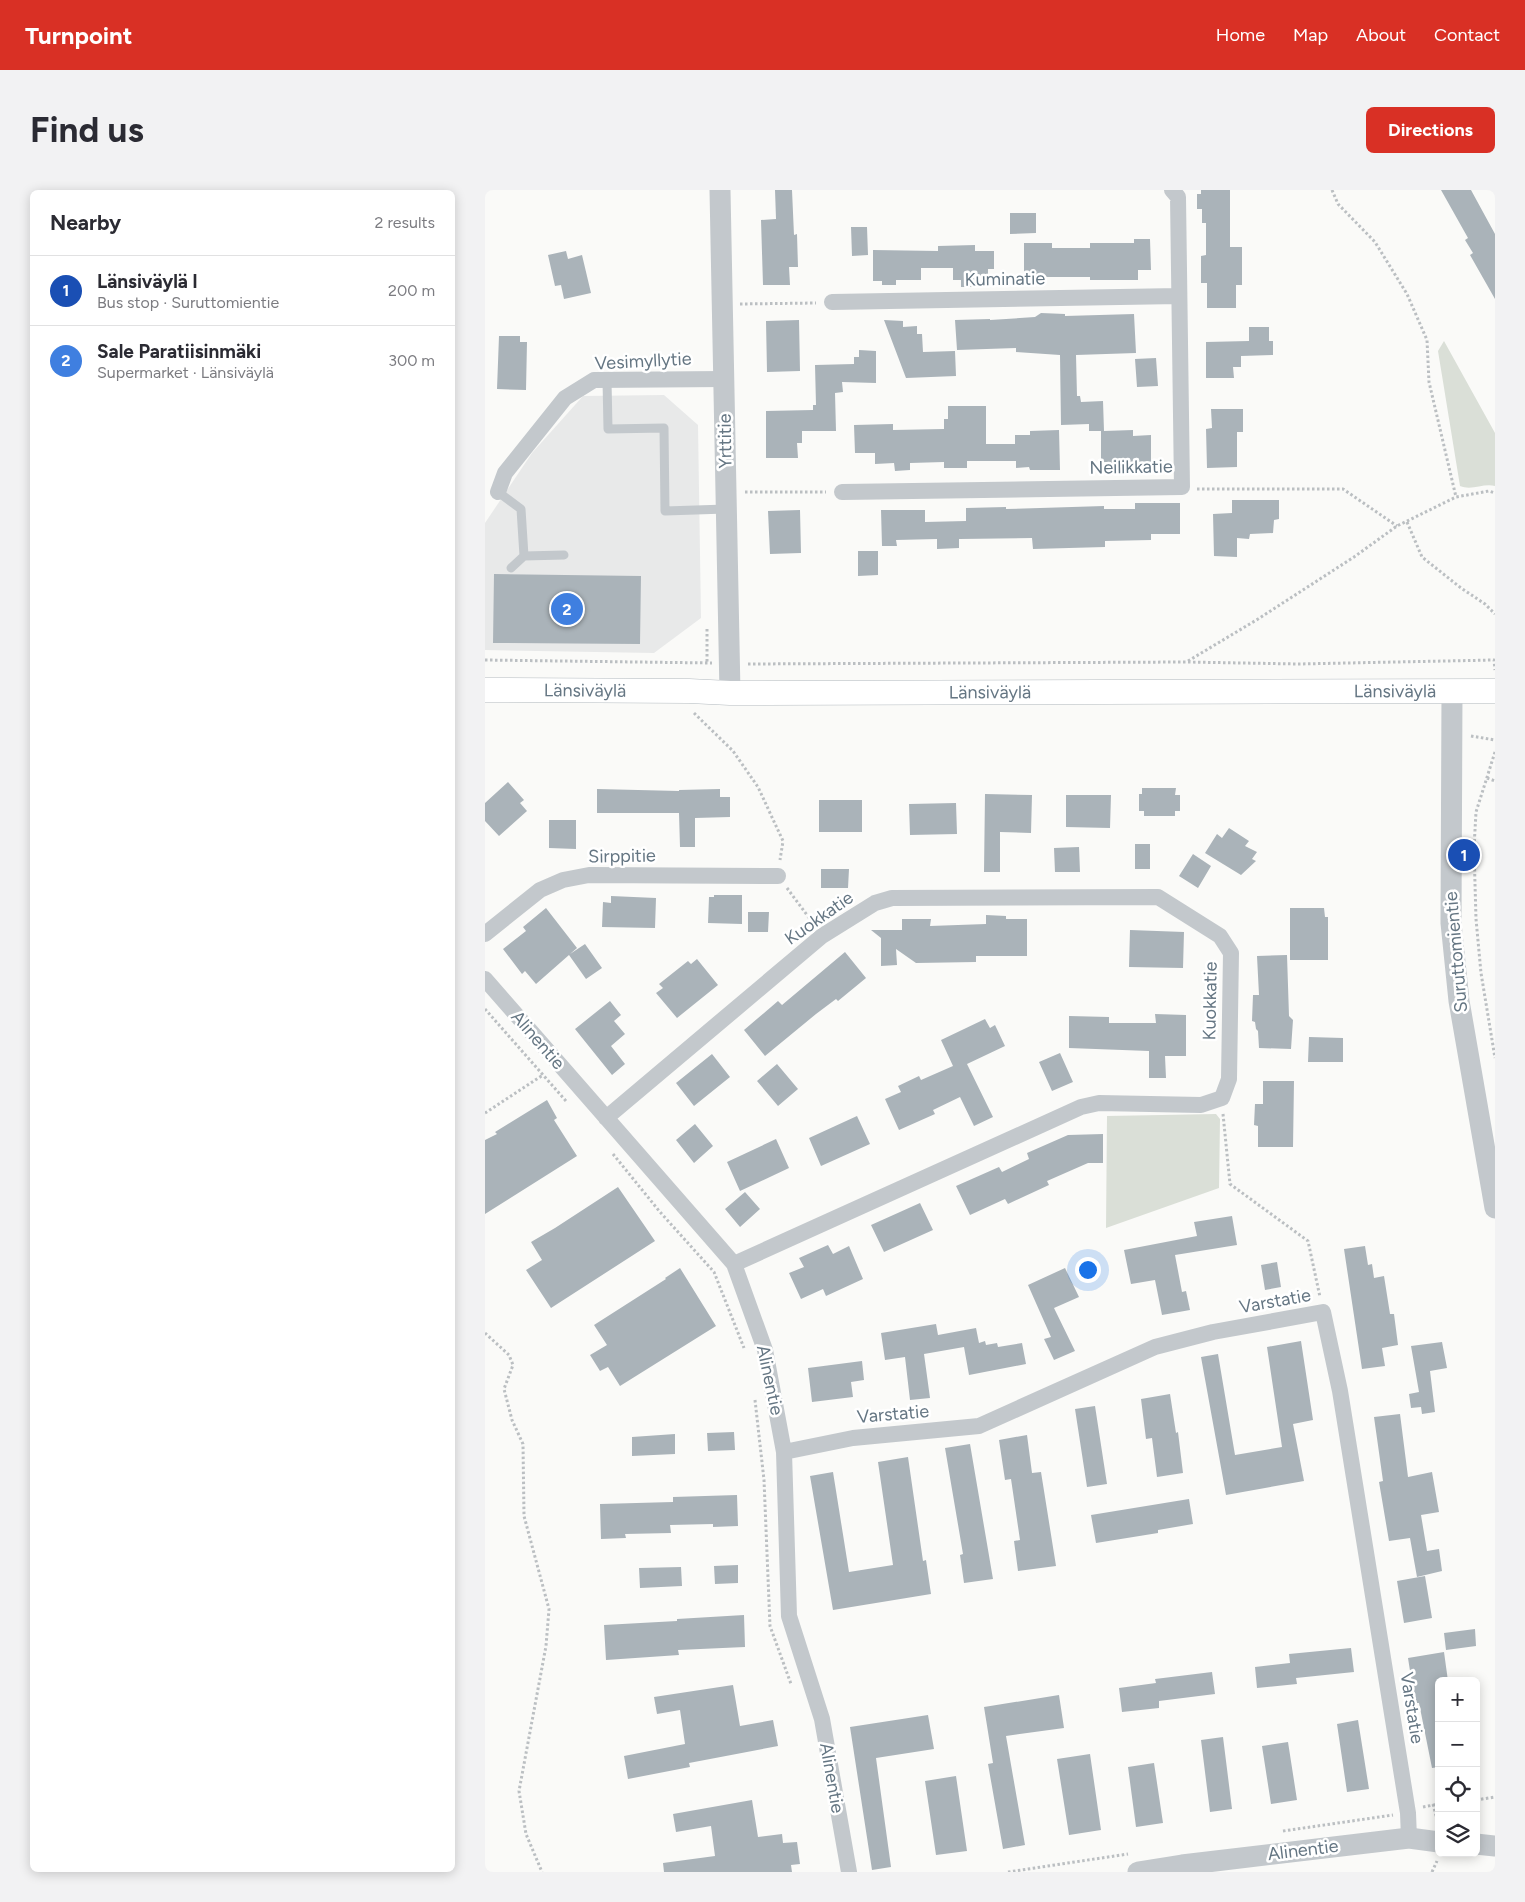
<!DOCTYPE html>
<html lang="en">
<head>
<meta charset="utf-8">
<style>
  :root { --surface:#fff; --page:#f2f2f3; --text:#2b2b33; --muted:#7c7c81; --line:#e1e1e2; --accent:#d93025 }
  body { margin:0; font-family:Figtree,sans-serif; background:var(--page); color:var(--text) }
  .controls { position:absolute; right:15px; bottom:15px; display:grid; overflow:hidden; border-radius:8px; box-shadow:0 2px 12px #0003 }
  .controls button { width:45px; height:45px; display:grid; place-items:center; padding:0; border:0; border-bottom:1px solid var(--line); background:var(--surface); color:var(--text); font:25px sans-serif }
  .you { position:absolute; left:602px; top:1079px; width:18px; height:18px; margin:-12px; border:4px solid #fff; border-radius:50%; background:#1a73e8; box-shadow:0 0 0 8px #1a73e833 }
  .badge { display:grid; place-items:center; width:32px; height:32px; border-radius:50%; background:var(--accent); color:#fff; font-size:16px; font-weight:700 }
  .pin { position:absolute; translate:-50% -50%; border:2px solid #fff; box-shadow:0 1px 5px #0006 }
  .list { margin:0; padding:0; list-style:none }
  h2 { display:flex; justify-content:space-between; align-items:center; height:65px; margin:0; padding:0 20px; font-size:21px }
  h2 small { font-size:16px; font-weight:400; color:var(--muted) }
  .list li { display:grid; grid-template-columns:32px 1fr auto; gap:15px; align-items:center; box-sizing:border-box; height:70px; padding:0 20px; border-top:1px solid var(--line) }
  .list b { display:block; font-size:19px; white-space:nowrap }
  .list p { margin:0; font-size:16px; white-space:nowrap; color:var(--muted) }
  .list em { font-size:16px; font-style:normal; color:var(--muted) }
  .icon { flex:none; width:28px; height:28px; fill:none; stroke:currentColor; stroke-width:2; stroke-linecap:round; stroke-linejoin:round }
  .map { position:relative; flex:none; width:1010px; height:1682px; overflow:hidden; border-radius:8px }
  header { display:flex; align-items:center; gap:30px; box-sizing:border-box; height:70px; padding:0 25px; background:var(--accent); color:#fff }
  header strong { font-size:24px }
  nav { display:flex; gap:28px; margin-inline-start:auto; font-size:18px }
  .intro { display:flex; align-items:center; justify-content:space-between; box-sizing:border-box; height:120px; padding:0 30px }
  h1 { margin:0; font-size:35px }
  .button { padding:12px 22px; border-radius:8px; background:var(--accent); color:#fff; font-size:18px; font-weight:700 }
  main { display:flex; gap:30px; padding:0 30px }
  aside { flex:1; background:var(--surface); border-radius:8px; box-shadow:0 2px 12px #0003 }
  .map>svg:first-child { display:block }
  .built { fill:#e8e9e9 }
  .green { fill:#dadfd7 }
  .building { fill:#aab3b9 }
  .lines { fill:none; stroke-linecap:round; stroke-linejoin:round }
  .secondary-casing { stroke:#b3babf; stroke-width:25 }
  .path { stroke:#bbbfc2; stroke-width:3; stroke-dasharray:2.5 2.5; stroke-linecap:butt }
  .service { stroke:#c3c8cc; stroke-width:9 }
  .minor { stroke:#c3c8cc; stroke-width:16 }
  .tertiary { stroke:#c3c8cc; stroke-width:21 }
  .secondary { stroke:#fff; stroke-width:24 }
  .labels { text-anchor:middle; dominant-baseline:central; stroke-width:5; stroke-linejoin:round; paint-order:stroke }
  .street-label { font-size:18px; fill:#657683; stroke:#fff }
</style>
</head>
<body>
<header>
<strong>Turnpoint</strong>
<nav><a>Home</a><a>Map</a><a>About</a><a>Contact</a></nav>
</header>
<div class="intro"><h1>Find us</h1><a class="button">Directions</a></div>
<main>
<aside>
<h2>Nearby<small>2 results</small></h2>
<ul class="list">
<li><span class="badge" style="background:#1a4fb4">1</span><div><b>Länsiväylä I</b><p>Bus stop · Suruttomientie</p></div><em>200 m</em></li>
<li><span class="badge" style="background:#3f7fe0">2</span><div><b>Sale Paratiisinmäki</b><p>Supermarket · Länsiväylä</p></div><em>300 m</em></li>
</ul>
</aside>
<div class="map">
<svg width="1010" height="1682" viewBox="0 0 1010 1682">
  <rect width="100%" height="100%" fill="#fafaf8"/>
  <!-- built -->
  <path class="built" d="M 179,205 L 213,235 L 216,428 L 169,463 L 0,460 L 0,333 L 47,263 L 98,206 Z"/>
  <!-- green -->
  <path class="green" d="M 959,151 L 1010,243 L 1010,296 C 998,293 987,301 975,296 L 953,161 Z
    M 731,924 L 735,929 L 734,998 L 621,1038 L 622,926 Z"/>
  <!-- building -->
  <path class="building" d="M 290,0 L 307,0 L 309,45 L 312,44 L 313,77 L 304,77 L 305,95 L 278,95 L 276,30 L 291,29 Z
    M 716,0 L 745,0 L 745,57 L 757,57 L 757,95 L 751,95 L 751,118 L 722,118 L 722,93 L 716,93 L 716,66 L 721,65 L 721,33 L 717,33 L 717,19 L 712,19 L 712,4 L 716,4 Z
    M 956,0 L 986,0 L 1010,44 L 1010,109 L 985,65 L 988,63 L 980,50 L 983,48 Z
    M 525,23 L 551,23 L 551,43 L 525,44 Z
    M 366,37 L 382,37 L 383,65 L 367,66 Z
    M 649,49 L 665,49 L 666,80 L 653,80 L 653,90 L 605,90 L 605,87 L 539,87 L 539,53 L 567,53 L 567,58 L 605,58 L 605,53 L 649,53 Z
    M 490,55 L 490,61 L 509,61 L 509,79 L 503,79 L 503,90 L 493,90 L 493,97 L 476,97 L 476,90 L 468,90 L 468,78 L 436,78 L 436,90 L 411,90 L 411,95 L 397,95 L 397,91 L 388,91 L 388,60 L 453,61 L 453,56 Z
    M 81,61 L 83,69 L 97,65 L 106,103 L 79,109 L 76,95 L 70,96 L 63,65 Z
    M 556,123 L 580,124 L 580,126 L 649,124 L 651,163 L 591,165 L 592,206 L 595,206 L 596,212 L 618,211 L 619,241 L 648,240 L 648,246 L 666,245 L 666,277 L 622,275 L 622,272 L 616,272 L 616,241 L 604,241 L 604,234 L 576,235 L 575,165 L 531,162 L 531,158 L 472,160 L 470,130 L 505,129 L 505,130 L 550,127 Z
    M 314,130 L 315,181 L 282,182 L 281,131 Z
    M 399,130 L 418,131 L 418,137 L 432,136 L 432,144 L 437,144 L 438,162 L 470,161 L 471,186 L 421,188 Z
    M 764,137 L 784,137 L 784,151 L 788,151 L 788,165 L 756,166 L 756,177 L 748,177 L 749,188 L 721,188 L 721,152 L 764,151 Z
    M 14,146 L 35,146 L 35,152 L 42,152 L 41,200 L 12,199 Z
    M 374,160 L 391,161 L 391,193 L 357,192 L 358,202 L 350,203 L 351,241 L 317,241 L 317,253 L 312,253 L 313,268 L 281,268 L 281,221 L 328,220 L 328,215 L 331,215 L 330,175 L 369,174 L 369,167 L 374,167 Z
    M 671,168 L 673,196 L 652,197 L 650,169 Z
    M 463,216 L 501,216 L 501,254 L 530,254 L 530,245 L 545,245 L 545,241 L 574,240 L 575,280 L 545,280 L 544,277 L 531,278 L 531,271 L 482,271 L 482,278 L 459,278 L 459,272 L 425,273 L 425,280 L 410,281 L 409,273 L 390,274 L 390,263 L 370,263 L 369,235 L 408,234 L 408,240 L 459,239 L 459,229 L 463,229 Z
    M 726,219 L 758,219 L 758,242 L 752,242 L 752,277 L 722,278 L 721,239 L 727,238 Z
    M 747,310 L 794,310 L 794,329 L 789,330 L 788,343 L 765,344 L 764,349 L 752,348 L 752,367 L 729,366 L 728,324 L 747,323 Z
    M 650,313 L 695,313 L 695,344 L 666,344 L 666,350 L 620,351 L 620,357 L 548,359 L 547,348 L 474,349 L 474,358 L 452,359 L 452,349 L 411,350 L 412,356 L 397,356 L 396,320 L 440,320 L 440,332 L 481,331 L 481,318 L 521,317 L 521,319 L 619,316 L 619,319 L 650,319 Z
    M 315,320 L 316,363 L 285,364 L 283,321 Z
    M 373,361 L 393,361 L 393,385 L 373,386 Z
    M 9,384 L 156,386 L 155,454 L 8,453 Z
    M 23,592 L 39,610 L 35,613 L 42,621 L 14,646 L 0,631 L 0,613 Z
    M 657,598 L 691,598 L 690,605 L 695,605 L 695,621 L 690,621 L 690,626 L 659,626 L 659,621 L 654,621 L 654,604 L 657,604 Z
    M 112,599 L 194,601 L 194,600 L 235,599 L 235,607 L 245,607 L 245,627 L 210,628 L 210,657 L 195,657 L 194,623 L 112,623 Z
    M 500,604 L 547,605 L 546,643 L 515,642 L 515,682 L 499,682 Z
    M 581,605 L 626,605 L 625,638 L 581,637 Z
    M 334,610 L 377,610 L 377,642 L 334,642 Z
    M 471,613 L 472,644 L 425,645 L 424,614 Z
    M 64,630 L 91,630 L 91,659 L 64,658 Z
    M 744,638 L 764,651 L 760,656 L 772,662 L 767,669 L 771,671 L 756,685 L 720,663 L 732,644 L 737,648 Z
    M 650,654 L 665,654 L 665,679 L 650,679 Z
    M 594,657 L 595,682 L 570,682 L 569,658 Z
    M 708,664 L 726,676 L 713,698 L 694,686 Z
    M 336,679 L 364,679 L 363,698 L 336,698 Z
    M 229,705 L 257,705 L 257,734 L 223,733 L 224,707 L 229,707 Z
    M 126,706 L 171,708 L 170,738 L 117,737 L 118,712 L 126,713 Z
    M 61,718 L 92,758 L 85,764 L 100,754 L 117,778 L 101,789 L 84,765 L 51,794 L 40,781 L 37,784 L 18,759 L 41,741 L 38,737 Z
    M 805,718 L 839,718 L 840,727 L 843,727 L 843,770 L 805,770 Z
    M 263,722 L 284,722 L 283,742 L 263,742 Z
    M 501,725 L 521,726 L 521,729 L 542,729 L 542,766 L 491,766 L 491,772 L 431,773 L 411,759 L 412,775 L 396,776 L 396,748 L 386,740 L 417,740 L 417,729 L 446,729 L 445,736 L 501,734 Z
    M 645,740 L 699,742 L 698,778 L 644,777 Z
    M 360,762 L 381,788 L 353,811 L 351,809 L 331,824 L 280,866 L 259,840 L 293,811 L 297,815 Z
    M 802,765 L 804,826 L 808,830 L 806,859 L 774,858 L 773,841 L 771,839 L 770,832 L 767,831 L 768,805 L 774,805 L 772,766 Z
    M 212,769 L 233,795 L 192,828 L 171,803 L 178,798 L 174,794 L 203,771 L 206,774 Z
    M 125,811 L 136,825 L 129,831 L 140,844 L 126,856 L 140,874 L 127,885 L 90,839 Z
    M 670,824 L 701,825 L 701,866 L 680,866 L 681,888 L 664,888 L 664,861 L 584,858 L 584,826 L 624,827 L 624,833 L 671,833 Z
    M 500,829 L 505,838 L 510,835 L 520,856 L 482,874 L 508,927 L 489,936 L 475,907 L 448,920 L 450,924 L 414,940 L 400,909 L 416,902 L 413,896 L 434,886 L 436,890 L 468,876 L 456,850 Z
    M 824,847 L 858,848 L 858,872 L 823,872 Z
    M 575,863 L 588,892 L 567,901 L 554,872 Z
    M 227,864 L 245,887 L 209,916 L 191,893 Z
    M 292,874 L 313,899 L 293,916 L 272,891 Z
    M 778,891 L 809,891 L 808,957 L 773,957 L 773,936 L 769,935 L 770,914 L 778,914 Z
    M 62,910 L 72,928 L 69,930 L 92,966 L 0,1024 L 0,950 L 12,944 L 10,942 Z
    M 372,926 L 385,954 L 336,976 L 324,948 Z
    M 210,934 L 228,956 L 209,973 L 191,950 Z
    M 618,944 L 618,973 L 603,973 L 562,991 L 564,995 L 523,1014 L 520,1009 L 485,1025 L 471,996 L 514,977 L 517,982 L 544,969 L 542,963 L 583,945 Z
    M 291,949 L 304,978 L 255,1001 L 242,972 Z
    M 133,997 L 170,1051 L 66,1118 L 41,1080 L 57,1070 L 46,1052 L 70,1038 Z
    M 260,1002 L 275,1019 L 255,1037 L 240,1019 Z
    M 435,1013 L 448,1040 L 399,1062 L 386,1035 Z
    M 747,1026 L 752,1055 L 690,1065 L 697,1102 L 701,1101 L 705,1120 L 677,1125 L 670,1090 L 646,1094 L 639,1060 L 712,1046 L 709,1032 Z
    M 343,1055 L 348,1064 L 364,1056 L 378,1089 L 341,1106 L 338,1099 L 316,1109 L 304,1083 L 319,1077 L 314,1068 Z
    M 880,1056 L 883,1075 L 887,1074 L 889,1088 L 899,1086 L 905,1124 L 909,1124 L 913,1155 L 897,1158 L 900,1176 L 877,1179 L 859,1059 Z
    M 792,1072 L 796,1097 L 780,1100 L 776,1075 Z
    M 195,1078 L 231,1136 L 135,1196 L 123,1177 L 115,1181 L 105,1165 L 122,1155 L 109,1135 L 181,1089 L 180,1088 Z
    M 580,1078 L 594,1107 L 569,1118 L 590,1161 L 569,1170 L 559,1149 L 566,1147 L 543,1095 Z
    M 451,1134 L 453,1145 L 491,1138 L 494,1153 L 500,1151 L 501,1155 L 512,1153 L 513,1157 L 537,1153 L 541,1174 L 484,1185 L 479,1157 L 439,1164 L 445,1208 L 425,1210 L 420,1167 L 400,1170 L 396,1143 Z
    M 816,1151 L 828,1230 L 808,1234 L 819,1291 L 741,1305 L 716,1167 L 733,1164 L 750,1265 L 797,1257 L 782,1157 Z
    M 957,1152 L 962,1178 L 945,1181 L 950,1222 L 937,1224 L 936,1217 L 926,1218 L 924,1204 L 934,1202 L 926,1156 Z
    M 377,1171 L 379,1190 L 366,1192 L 368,1207 L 327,1212 L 323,1178 Z
    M 685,1204 L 691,1243 L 693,1242 L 698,1283 L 672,1287 L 667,1248 L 661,1249 L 656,1209 Z
    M 610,1216 L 622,1294 L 602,1297 L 590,1219 Z
    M 915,1224 L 923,1287 L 947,1282 L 954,1322 L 936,1325 L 942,1361 L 954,1359 L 957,1381 L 932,1387 L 925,1348 L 904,1351 L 894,1292 L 898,1291 L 889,1227 Z
    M 249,1242 L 250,1260 L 223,1261 L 222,1243 Z
    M 190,1244 L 190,1264 L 147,1266 L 147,1247 Z
    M 542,1245 L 547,1283 L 556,1282 L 571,1376 L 533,1381 L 529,1351 L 535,1350 L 526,1289 L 520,1290 L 514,1250 Z
    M 485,1254 L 508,1389 L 479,1393 L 475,1365 L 478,1364 L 460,1258 Z
    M 423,1267 L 438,1371 L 441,1370 L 446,1404 L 348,1420 L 325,1286 L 348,1282 L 364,1382 L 408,1375 L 393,1272 Z
    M 252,1305 L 253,1336 L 228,1337 L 228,1334 L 185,1335 L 186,1343 L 140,1344 L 141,1348 L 116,1349 L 115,1314 L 188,1312 L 188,1307 Z
    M 704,1309 L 708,1334 L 673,1340 L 673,1343 L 611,1353 L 606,1325 Z
    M 253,1375 L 253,1393 L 230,1394 L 229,1376 Z
    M 196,1377 L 197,1396 L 155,1398 L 154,1378 Z
    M 940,1386 L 947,1428 L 919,1433 L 912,1391 Z
    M 259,1425 L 260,1457 L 193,1460 L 194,1465 L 121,1470 L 119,1435 L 192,1431 L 192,1429 Z
    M 990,1439 L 991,1456 L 961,1460 L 959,1443 Z
    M 866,1458 L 869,1482 L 811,1488 L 812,1494 L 772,1498 L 770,1477 L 805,1473 L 804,1464 Z
    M 959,1462 L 963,1491 L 954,1491 L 954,1577 L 947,1578 L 934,1513 L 930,1513 L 923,1468 Z
    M 727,1482 L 730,1504 L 674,1511 L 674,1518 L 637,1522 L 634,1498 L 671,1493 L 670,1489 Z
    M 248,1495 L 255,1536 L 288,1530 L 293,1556 L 204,1573 L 205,1577 L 143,1589 L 139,1566 L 200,1554 L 195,1520 L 172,1524 L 169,1507 Z
    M 574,1505 L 579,1538 L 521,1546 L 540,1655 L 518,1659 L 503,1574 L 508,1573 L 499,1517 Z
    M 443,1525 L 449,1559 L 391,1568 L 406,1677 L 387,1680 L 365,1537 Z
    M 873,1530 L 884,1599 L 862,1602 L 852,1534 Z
    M 738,1547 L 747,1619 L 725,1622 L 716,1550 Z
    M 803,1552 L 812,1610 L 786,1614 L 777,1556 Z
    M 605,1564 L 616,1640 L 584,1645 L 572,1569 Z
    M 669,1573 L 678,1633 L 651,1637 L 643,1577 Z
    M 471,1586 L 482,1661 L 451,1665 L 440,1591 Z
    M 267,1610 L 273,1647 L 297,1644 L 298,1653 L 312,1652 L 315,1674 L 306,1675 L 307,1682 L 179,1682 L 178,1673 L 230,1666 L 226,1636 L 191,1642 L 188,1624 Z"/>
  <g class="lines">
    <defs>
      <g id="secondary">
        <path id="s1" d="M 0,500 L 204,501 L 245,503 L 1010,501"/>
      </g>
    </defs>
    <!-- secondary casing -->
    <use href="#secondary" class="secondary-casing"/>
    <!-- path -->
    <path class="path" d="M 847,0 L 853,14 L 890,52 L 922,104 L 942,150 L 944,192 L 971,307
      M 255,114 L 331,113
      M 712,299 L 858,299 L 912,336
      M 260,302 L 341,302
      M 922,332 L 937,367 L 976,398 L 1000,414 L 1010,424
      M 222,439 L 222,473
      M 0,470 L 227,473
      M 703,471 L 773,429 L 869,367 L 912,336 L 971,307 L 1004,301 L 1010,303
      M 263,474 L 701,472 L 813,474 L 1009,470 L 1010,480
      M 209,523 L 248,561 L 273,597 L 298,651 L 295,670
      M 986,546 L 1010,550
      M 1010,562 L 991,622 L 989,658 L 991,729 L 996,783 L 1010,868
      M 1002,588 L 1010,591
      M 302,698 L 328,733
      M 0,819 L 81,911
      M 0,923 L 58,885
      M 738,924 L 745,994 L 823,1051 L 835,1107
      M 128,964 L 175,1022 L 229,1082 L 259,1158
      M 0,1143 L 24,1165 L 28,1175 L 19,1199 L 27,1230 L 38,1254 L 39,1326 L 64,1419 L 61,1456 L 34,1601 L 41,1644 L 57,1682
      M 270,1210 L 279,1290 L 285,1436 L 306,1494
      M 991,1610 L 1010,1607
      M 948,1614 L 953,1633
      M 938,1617 L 954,1614
      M 798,1641 L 908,1625
      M 523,1682 L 643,1664
      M 947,1682 L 952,1671"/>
    <!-- service -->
    <path class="service" d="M 122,190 L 123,239 L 179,238 L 180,321 L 241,319
      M 13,302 L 36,319 L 39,366 L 79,365
      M 26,378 L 39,366"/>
    <!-- minor -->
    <path class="minor" d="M 347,112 L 694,106
      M 13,302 L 20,283 L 80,208 L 109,190 L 239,189
      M 357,302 L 697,297 L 693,7 L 687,0
      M 0,744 L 55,700 L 78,690 L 104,685 L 293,686
      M 0,789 L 249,1074 L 280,1160 L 299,1262 L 304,1426 L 337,1529 L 364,1682
      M 121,928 L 337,746 L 390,713 L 407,708 L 673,707 L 735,746 L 746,763 L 744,889 L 737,908 L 716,915 L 614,913 L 596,917 L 249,1074
      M 299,1262 L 368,1248 L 494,1236 L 670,1157 L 728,1142 L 838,1122 L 855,1201 L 923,1623 L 924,1648"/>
    <!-- tertiary -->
    <path class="tertiary" d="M 235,0 L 245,503
      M 967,502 L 966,733 L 974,811 L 1010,1018
      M 991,1654 L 1010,1656
      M 653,1682 L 697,1675 L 924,1648 L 954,1652"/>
    <!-- secondary -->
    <use href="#secondary" class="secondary"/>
  </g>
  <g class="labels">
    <!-- street labels -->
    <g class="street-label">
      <text transform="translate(520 89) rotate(-1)">Kuminatie</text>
      <text transform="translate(158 171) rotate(-3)">Vesimyllytie</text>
      <text transform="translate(240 251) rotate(-91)">Yrttitie</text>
      <text transform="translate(646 277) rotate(-1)">Neilikkatie</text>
      <text stroke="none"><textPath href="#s1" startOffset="100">Länsiväylä</textPath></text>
      <text stroke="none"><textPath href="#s1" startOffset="910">Länsiväylä</textPath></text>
      <text stroke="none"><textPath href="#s1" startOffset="505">Länsiväylä</textPath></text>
      <text transform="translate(137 666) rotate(-1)">Sirppitie</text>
      <text transform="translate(334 728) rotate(-35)">Kuokkatie</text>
      <text transform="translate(971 762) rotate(-95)">Suruttomientie</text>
      <text transform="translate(725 811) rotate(-89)">Kuokkatie</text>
      <text transform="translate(53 850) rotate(49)">Alinentie</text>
      <text transform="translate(790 1111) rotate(-10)">Varstatie</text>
      <text transform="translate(285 1190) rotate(78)">Alinentie</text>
      <text transform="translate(408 1224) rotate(-5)">Varstatie</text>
      <text transform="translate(927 1518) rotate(81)">Varstatie</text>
      <text transform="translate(347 1588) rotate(80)">Alinentie</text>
      <text transform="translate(818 1660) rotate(-7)">Alinentie</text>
    </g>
  </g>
</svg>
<div class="controls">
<button>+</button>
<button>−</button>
<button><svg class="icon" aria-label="locate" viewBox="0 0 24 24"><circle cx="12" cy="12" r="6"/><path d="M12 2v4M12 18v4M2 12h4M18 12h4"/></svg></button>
<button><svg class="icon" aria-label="layers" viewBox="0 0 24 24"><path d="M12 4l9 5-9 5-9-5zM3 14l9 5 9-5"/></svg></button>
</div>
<div class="you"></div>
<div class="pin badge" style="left:979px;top:665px;background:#1a4fb4">1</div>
<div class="pin badge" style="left:82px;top:419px;background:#3f7fe0">2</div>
</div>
</main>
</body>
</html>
